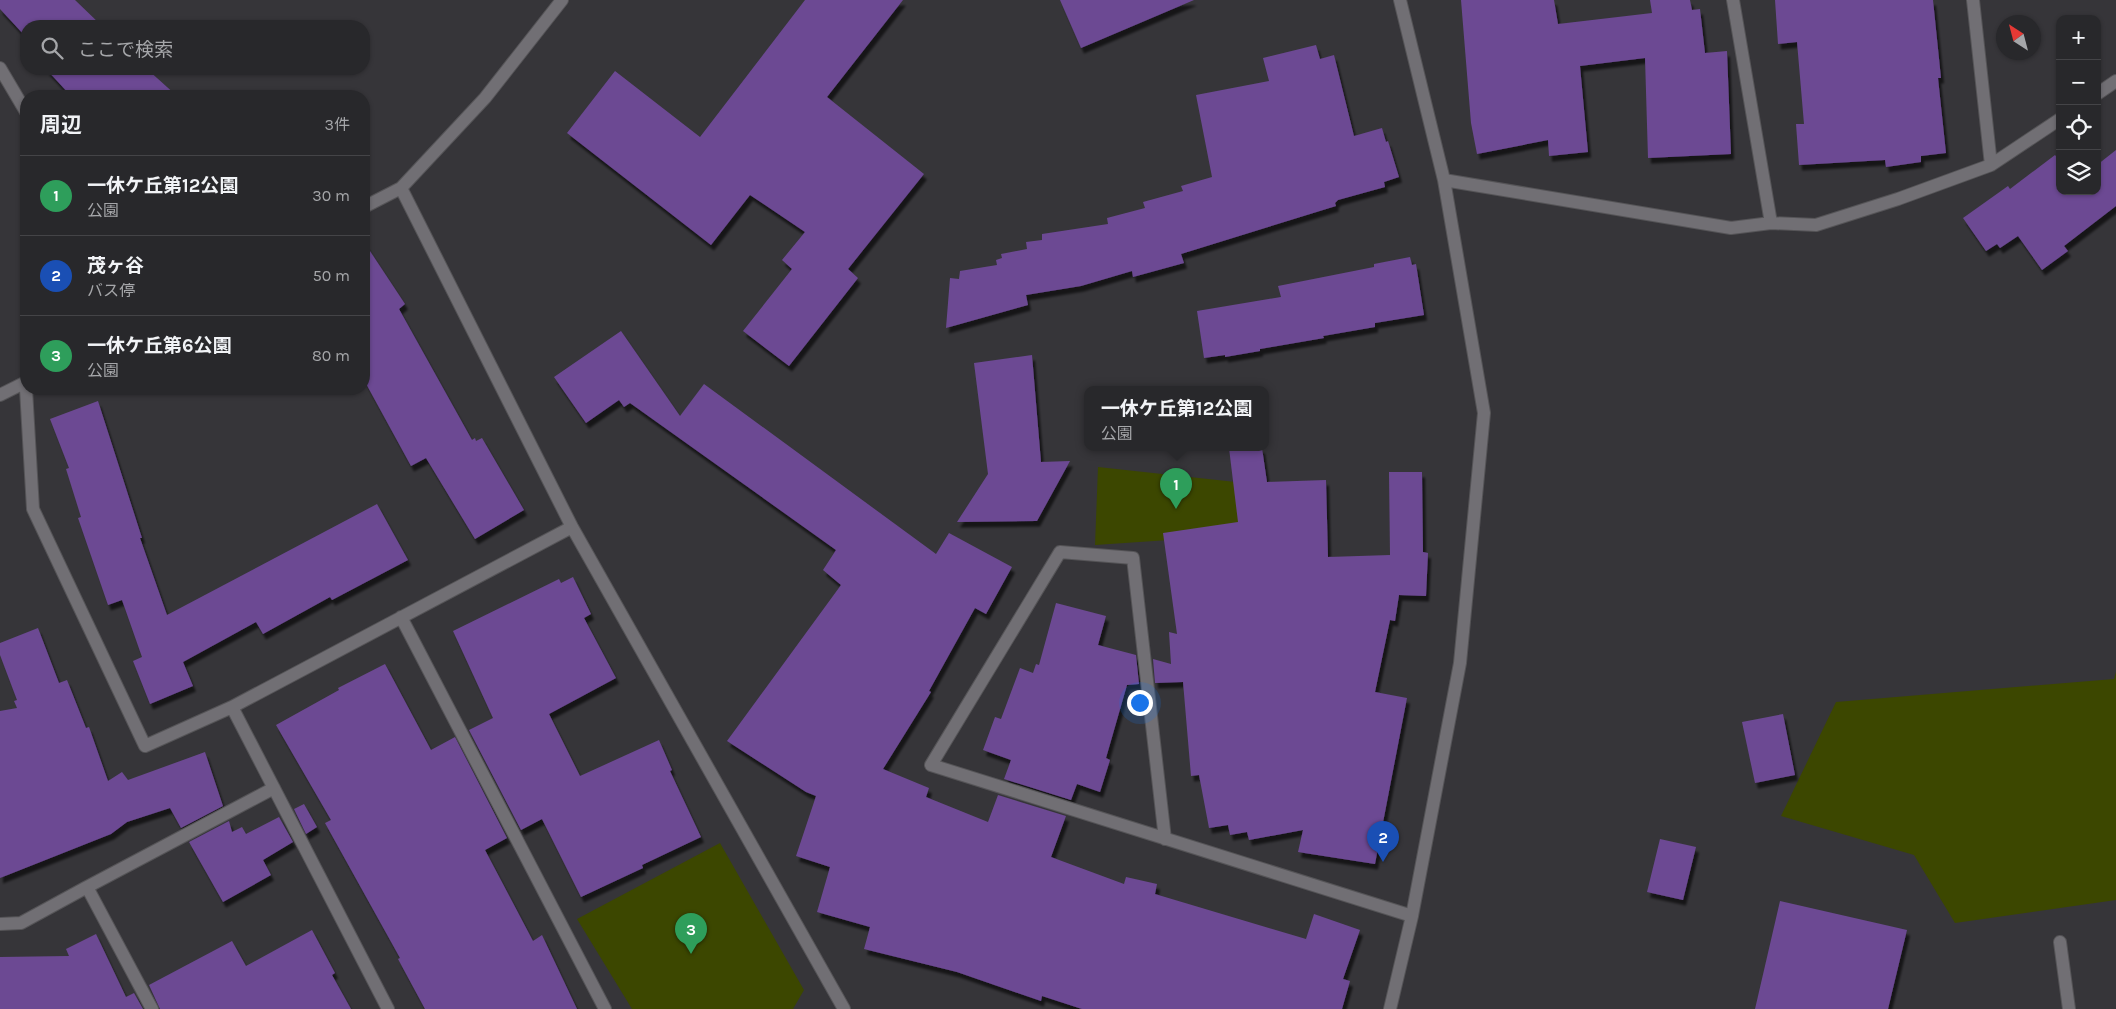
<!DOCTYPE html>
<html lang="ja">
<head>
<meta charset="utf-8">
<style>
  :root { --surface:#28282b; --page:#303033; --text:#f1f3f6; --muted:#a5a6a9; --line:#444447; --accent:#d6ab8b }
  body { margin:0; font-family:Karla,"Noto Sans JP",sans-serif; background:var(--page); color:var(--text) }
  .controls { position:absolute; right:15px; top:15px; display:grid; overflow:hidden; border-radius:10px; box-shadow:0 1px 4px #0004 }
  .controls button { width:45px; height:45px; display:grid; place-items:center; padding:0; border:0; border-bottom:1px solid var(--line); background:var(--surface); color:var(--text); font:25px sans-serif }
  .compass { position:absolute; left:1996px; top:15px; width:45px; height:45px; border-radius:50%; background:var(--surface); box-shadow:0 1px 4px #0004; rotate:324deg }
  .you { position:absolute; left:1139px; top:702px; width:18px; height:18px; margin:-12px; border:4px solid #fff; border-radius:50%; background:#1a73e8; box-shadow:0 0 0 8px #1a73e833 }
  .badge { display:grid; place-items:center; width:32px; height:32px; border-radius:50%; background:var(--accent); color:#fff; font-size:16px; font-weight:700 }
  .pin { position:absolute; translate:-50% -41px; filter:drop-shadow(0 1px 2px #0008) }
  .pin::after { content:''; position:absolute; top:26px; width:18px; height:15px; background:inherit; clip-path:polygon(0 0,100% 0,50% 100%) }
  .popup { position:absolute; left:1084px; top:386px; width:185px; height:65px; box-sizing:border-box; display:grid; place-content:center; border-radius:10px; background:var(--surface); filter:drop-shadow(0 1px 4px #0005); font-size:16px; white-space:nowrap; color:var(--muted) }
  .popup b { font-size:19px; color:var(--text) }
  .popup::after { content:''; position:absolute; left:50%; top:100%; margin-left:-10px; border:10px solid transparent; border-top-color:var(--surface) }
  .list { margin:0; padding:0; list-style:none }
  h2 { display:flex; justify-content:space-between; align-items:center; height:65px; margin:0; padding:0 20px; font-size:21px }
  h2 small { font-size:16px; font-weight:400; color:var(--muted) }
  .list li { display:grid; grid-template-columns:32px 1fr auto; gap:15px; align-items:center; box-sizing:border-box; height:80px; padding:0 20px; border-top:1px solid var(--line) }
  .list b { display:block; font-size:19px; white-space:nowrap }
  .list p { margin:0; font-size:16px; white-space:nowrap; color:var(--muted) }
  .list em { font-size:16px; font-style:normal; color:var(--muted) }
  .icon { flex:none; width:28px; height:28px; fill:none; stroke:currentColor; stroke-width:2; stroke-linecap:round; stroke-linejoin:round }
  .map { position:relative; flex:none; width:2116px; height:1009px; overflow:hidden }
  .search { position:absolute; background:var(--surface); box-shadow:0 1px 4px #0004; left:20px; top:20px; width:350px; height:55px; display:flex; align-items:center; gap:12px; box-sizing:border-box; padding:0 18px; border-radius:20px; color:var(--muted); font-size:19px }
  .panel { position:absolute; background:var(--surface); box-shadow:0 1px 4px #0004; left:20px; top:90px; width:350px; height:305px; border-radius:20px }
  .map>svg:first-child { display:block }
  .green { fill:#3c4700 }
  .building { fill:#6c4993; filter:url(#shadow) }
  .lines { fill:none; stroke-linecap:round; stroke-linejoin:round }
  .minor-casing { stroke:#555457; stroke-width:14 }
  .minor { stroke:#716f74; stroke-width:12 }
</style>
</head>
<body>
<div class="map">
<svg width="2116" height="1009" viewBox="0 0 2116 1009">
  <defs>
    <filter id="shadow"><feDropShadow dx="3" dy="5.5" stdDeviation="1" flood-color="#0009"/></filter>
  </defs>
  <rect width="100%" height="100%" fill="#363539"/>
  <!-- green -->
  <path class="green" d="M 1098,467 L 1254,484 L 1258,534 L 1095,545 Z
    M 2116,672 L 2116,900 L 1955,923 L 1914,855 L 1781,816 L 1836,702 L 2114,679 Z
    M 720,843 L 804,990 L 793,1009 L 632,1009 L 577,919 Z"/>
  <!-- building -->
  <path class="building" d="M 0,0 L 75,0 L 102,26 L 26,26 L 26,46 L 21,41 L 26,37 L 0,9 Z
    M 805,0 L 903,0 L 827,97 L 924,174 L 848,269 L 858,278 L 789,366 L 743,331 L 792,269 L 782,260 L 805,232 L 750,195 L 711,245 L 567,133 L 615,71 L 700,137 Z
    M 1060,0 L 1194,0 L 1081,48 Z
    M 1461,0 L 1554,0 L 1558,24 L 1652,13 L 1650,0 L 1690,0 L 1692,10 L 1700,9 L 1705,53 L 1727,51 L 1731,154 L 1648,158 L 1645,58 L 1580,66 L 1588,152 L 1549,156 L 1548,140 L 1477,154 L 1471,123 Z
    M 1775,0 L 1933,0 L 1941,78 L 1938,78 L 1946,153 L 1921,156 L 1921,162 L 1886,167 L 1885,160 L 1799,165 L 1796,124 L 1804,124 L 1797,42 L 1778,44 Z
    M 1316,45 L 1320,59 L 1334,55 L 1354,136 L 1382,128 L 1386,142 L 1388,141 L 1399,177 L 1384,182 L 1385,187 L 1338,200 L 1335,203 L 1336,206 L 1181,254 L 1184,263 L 1133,277 L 1132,271 L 1081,286 L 1026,295 L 1028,305 L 946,328 L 950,278 L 959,279 L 960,271 L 997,265 L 996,260 L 1002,258 L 1001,254 L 1027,249 L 1026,242 L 1042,240 L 1042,234 L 1108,224 L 1107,218 L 1145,208 L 1143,202 L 1183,191 L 1181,186 L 1212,177 L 1196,95 L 1269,81 L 1263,58 Z
    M 46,69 L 147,69 L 177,96 L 71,96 Z
    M 2116,150 L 2116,206 L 2064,246 L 2068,251 L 2042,270 L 2018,236 L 2000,248 L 1997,244 L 1986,251 L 1963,218 L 2008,186 L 2010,189 L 2055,155 L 2060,161 L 2060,191 L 2097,191 L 2097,165 Z
    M 364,242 L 405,304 L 399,309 L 472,440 L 475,438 L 476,441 L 482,438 L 524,510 L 475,539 L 426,458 L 411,466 L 364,380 Z
    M 1410,257 L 1412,265 L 1416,264 L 1424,315 L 1375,323 L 1375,327 L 1323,336 L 1324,338 L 1260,349 L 1260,351 L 1225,357 L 1225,355 L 1204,358 L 1197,311 L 1281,297 L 1278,286 L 1374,267 L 1374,264 Z
    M 621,331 L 680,416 L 704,384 L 936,554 L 949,533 L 1012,567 L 986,614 L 975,608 L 929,691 L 931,692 L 883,769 L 929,788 L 926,797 L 988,822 L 998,795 L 1066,816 L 1051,857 L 1124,884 L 1126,877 L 1157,884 L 1155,894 L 1306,939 L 1314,914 L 1360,930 L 1343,979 L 1350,981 L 1342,1009 L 1082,1009 L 1042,996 L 1041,1001 L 957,972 L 864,949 L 870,927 L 817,912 L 830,867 L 796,856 L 816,796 L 806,792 L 727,741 L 841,585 L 823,570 L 836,550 L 630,403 L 624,407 L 619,400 L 586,423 L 554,377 Z
    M 1032,355 L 1041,462 L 1070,461 L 1037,521 L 957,522 L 988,474 L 974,363 Z
    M 98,401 L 142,538 L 140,538 L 167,615 L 377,504 L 408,560 L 332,600 L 330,597 L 263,634 L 256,622 L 183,662 L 193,686 L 150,704 L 133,661 L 142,657 L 122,600 L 108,605 L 78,518 L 81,517 L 66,469 L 69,468 L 50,419 Z
    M 1229,448 L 1262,448 L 1267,482 L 1326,480 L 1328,557 L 1390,555 L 1389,472 L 1422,472 L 1423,552 L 1428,553 L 1426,596 L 1399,595 L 1395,621 L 1390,620 L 1375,692 L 1407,698 L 1375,864 L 1298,852 L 1303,830 L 1249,840 L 1247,832 L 1230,835 L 1228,825 L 1209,828 L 1199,775 L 1191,776 L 1183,682 L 1155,683 L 1153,659 L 1171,664 L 1169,632 L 1177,634 L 1163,533 L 1238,522 Z
    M 573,577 L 591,614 L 584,618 L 616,678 L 549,714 L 580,776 L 659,740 L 672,770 L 670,771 L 701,837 L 642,865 L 643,868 L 581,897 L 542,819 L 521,830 L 469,730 L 493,718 L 453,631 L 559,579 L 561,583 Z
    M 1056,603 L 1106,616 L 1098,645 L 1136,655 L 1139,684 L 1127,685 L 1106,758 L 1110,760 L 1100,792 L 1077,784 L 1071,800 L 1004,779 L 1011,760 L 983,750 L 995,717 L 1001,719 L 1020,668 L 1033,673 L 1036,664 L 1039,665 Z
    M 38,628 L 59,683 L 67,680 L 86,728 L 89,727 L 108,781 L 122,772 L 128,780 L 205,752 L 223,806 L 181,828 L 170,808 L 127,822 L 111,834 L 0,878 L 0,711 L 17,708 L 14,701 L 17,700 L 0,655 L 0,643 Z
    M 385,664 L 431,750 L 455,737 L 507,838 L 485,850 L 533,941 L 542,935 L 577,1009 L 425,1009 L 398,959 L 400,958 L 325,823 L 331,820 L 276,725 L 339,690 L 338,688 Z
    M 1783,714 L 1795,775 L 1755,783 L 1742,722 Z
    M 304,804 L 317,827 L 306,834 L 294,809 Z
    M 279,817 L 293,842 L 263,860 L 271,875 L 223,902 L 189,842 L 229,821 L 232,832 L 242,827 L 246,834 Z
    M 1660,839 L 1696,847 L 1683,900 L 1647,892 Z
    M 1780,901 L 1907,930 L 1888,1009 L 1755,1009 Z
    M 312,930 L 335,973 L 332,975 L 351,1009 L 160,1009 L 149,985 L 232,941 L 246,966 Z
    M 96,934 L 126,997 L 134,993 L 143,1009 L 0,1009 L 0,957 L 69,956 L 66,949 Z"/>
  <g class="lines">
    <defs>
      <path id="minor" d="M 1733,0 L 1771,223
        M 1973,0 L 1991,165
        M 0,68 L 26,112
        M 2097,94 L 2116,81
        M 1444,180 L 1731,228 L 1771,223 L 1816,225 L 1898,199 L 1991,165 L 2060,119
        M 401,188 L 572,527 L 844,1009
        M 364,207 L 401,188 L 485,98 L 562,0
        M 26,389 L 33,509 L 145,746 L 232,707
        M 0,395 L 26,382
        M 401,617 L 605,1009
        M 1165,839 L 1133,558 L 1060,552 L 931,765 L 1412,916
        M 87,887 L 274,788
        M 0,924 L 21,923 L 87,887 L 152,1009
        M 2060,942 L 2069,1009
        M 388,1009 L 232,707 L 572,527
        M 1390,1009 L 1412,916 L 1460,663 L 1484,413 L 1444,180 L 1400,0"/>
    </defs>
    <!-- minor casing -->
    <use href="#minor" class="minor-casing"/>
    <!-- minor -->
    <use href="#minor" class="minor"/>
  </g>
</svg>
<div class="controls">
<button>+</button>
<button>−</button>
<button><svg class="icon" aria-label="locate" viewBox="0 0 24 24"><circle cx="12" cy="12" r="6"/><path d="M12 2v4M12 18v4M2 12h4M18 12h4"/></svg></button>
<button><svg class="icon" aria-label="layers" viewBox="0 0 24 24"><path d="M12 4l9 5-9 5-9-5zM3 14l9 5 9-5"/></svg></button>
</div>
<svg class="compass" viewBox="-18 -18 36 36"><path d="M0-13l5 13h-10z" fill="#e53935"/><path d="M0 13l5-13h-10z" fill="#a5a6a9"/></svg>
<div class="you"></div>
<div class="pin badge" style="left:1176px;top:509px;background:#2e9e5b">1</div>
<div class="popup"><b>一休ケ丘第12公園</b>公園</div>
<div class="pin badge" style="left:1383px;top:862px;background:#1a4fb4">2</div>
<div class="pin badge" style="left:691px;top:954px;background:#2e9e5b">3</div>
<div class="search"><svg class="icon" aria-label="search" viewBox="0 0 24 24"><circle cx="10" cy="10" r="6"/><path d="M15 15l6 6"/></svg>ここで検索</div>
<section class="panel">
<h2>周辺<small>3件</small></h2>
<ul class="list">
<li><span class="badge" style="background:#2e9e5b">1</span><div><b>一休ケ丘第12公園</b><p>公園</p></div><em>30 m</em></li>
<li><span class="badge" style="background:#1a4fb4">2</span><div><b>茂ヶ谷</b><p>バス停</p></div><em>50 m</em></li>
<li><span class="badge" style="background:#2e9e5b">3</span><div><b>一休ケ丘第6公園</b><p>公園</p></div><em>80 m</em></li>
</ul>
</section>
</div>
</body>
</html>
